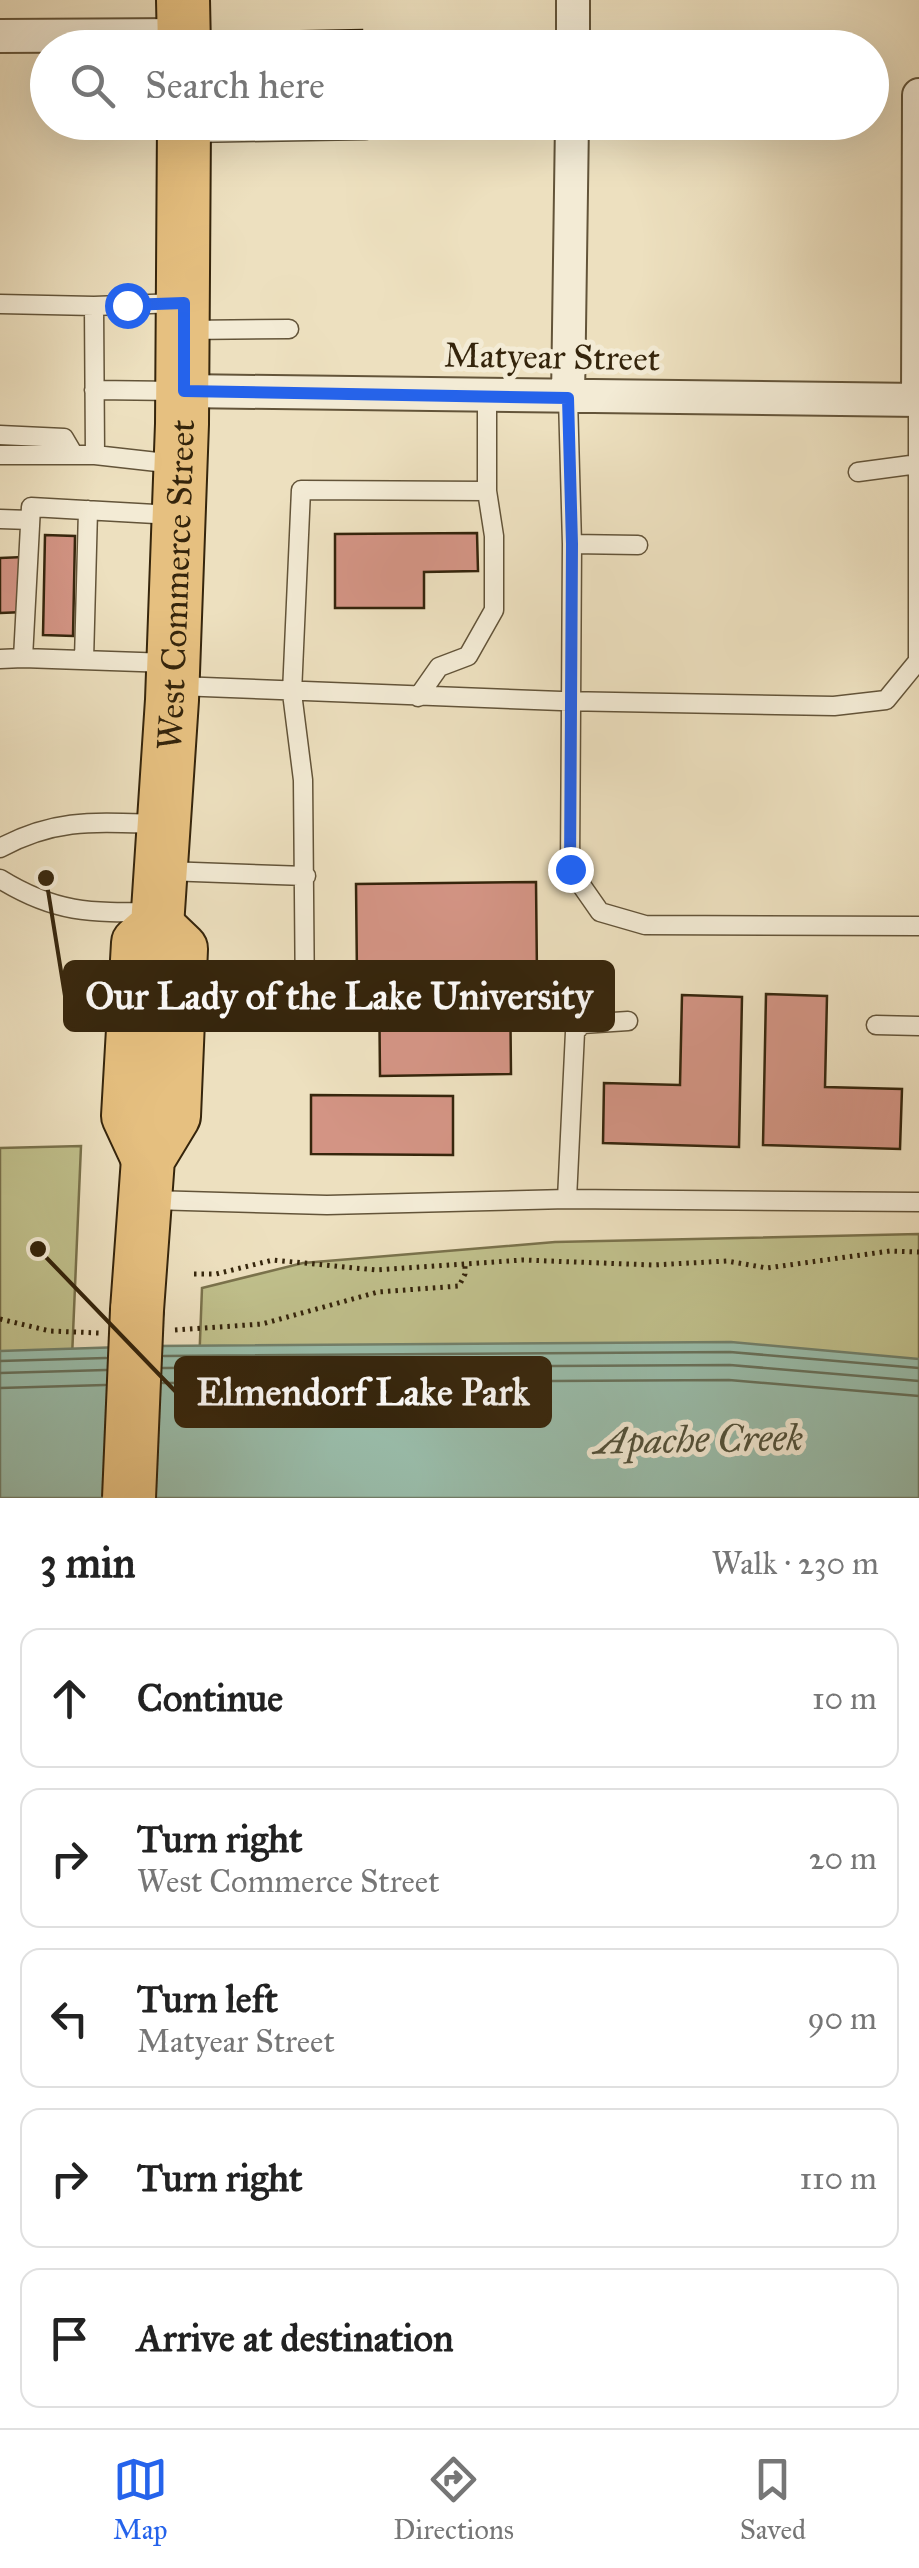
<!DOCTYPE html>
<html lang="en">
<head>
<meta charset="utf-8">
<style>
  :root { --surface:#fff; --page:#f6f6f6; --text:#222; --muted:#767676; --line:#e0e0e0; --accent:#2563eb }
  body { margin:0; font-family:"IM FELL Great Primer",serif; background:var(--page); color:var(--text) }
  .stop { position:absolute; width:30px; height:30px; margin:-22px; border:8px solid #2563eb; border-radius:50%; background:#fff }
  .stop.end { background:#2563eb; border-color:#fff; box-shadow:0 2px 10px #0008 }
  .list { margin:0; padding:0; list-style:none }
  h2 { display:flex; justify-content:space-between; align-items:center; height:130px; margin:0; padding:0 40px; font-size:42px }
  h2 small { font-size:32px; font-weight:400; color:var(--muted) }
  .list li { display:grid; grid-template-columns:65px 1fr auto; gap:30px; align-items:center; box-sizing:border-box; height:140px; margin:0 20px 20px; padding:0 20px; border:2px solid var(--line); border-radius:20px }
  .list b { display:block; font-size:38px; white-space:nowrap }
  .list p { margin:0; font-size:32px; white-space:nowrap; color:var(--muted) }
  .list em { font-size:32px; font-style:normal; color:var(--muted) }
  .icon { flex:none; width:55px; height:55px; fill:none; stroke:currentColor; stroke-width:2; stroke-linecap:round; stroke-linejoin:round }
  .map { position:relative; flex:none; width:919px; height:1498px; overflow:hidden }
  .search { position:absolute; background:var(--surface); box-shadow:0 10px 40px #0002; left:30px; right:30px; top:30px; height:110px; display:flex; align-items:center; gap:25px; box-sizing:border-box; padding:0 35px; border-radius:55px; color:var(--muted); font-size:38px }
  .sheet { height:930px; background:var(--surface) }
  nav { display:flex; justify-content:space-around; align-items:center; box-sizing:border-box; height:140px; border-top:2px solid var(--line); background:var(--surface); font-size:28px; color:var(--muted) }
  nav a { display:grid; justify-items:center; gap:5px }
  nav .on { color:var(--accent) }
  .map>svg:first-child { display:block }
  .green { fill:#c0c08c; stroke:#7a724c; stroke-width:2.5 }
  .water { fill:#9abeac; stroke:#72816c; stroke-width:2.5 }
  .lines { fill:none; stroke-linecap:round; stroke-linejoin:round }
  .shore { stroke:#68725c; stroke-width:2.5 }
  .building { fill:#d39484; stroke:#35250c; stroke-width:2.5 }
  .service-casing { stroke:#635439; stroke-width:21 }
  .minor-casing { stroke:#635439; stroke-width:36 }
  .primary-casing { stroke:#35250c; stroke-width:56 }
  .path { stroke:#35250c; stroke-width:5; stroke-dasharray:2.5 5; stroke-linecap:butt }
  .service { stroke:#f3ebd5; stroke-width:18 }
  .minor { stroke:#f3ebd5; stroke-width:32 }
  .primary { stroke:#e6c080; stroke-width:52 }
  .primary-bridge-casing { stroke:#35250c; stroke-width:56; stroke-linecap:butt }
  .primary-bridge { stroke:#e6c080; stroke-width:52 }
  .route { stroke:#2563eb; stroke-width:12 }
  .labels { text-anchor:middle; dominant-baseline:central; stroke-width:10; stroke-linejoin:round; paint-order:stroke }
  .street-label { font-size:35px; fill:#35250c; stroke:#f3ebd5 }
  .water-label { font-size:38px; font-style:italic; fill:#53533c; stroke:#f3ebd5 }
  .leader { fill:none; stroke:#35250c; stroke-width:4 }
  .callout-dot { fill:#35250c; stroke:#f3ebd5; stroke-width:4 }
  .callout { fill:#35250c; stroke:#35250c; stroke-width:4 }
  .callout-label { font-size:38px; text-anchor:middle; font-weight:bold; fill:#fff }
</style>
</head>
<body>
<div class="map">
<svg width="919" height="1498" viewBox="0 0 919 1498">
  <rect width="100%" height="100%" fill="#ede0bf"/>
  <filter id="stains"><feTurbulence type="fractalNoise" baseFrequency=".002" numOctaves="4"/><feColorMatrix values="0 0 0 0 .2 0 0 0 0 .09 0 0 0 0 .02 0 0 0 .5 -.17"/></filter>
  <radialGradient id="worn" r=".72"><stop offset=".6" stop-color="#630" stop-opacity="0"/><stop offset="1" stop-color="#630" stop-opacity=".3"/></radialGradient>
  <!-- green -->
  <path class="green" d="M 81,1146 L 66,1498 L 0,1498 L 0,1148 Z
    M 919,1234 L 919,1498 L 194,1498 L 202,1288 L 303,1263 L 555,1242 Z"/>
  <!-- water -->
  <path class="water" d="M 731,1342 L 919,1359 L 919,1498 L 0,1498 L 0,1351 L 154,1346 Z"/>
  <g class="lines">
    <!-- shore -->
    <path class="shore" d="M 164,1356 L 730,1352 L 919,1368
      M 0,1361 L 106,1358
      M 163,1368 L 730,1365 L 919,1381
      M 0,1373 L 106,1370
      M 163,1383 L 729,1380 L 919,1396
      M 0,1388 L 105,1385"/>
  </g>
  <!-- building -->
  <path class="building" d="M 362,30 L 363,48 L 263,48 L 263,32 Z
    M 477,533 L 478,571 L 424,572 L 424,608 L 335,608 L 335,534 Z
    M 45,535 L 75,536 L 73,636 L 43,635 Z
    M 23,557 L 24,612 L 0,613 L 0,558 Z
    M 536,882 L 537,976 L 510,976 L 511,1074 L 380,1076 L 379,977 L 357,977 L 356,884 Z
    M 766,994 L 827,996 L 825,1087 L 902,1089 L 900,1149 L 763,1145 Z
    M 682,995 L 742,997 L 739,1147 L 603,1143 L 604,1083 L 680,1085 Z
    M 311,1095 L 453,1096 L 453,1155 L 311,1154 Z"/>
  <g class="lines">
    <defs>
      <path id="service" d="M 500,48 L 573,47
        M 189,133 L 365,130 L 369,122
        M 0,304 L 94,306
        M 185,330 L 289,329
        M 94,390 L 178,391
        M 568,398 L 572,544 L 570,869 L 600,912 L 645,925 L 919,926
        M 0,435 L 64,438 L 74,455
        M 0,455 L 95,455
        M 175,464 L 95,455 L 94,306 L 178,303
        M 858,472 L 918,464
        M 0,519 L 30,520
        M 572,544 L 638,545
        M 0,659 L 23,658
        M 84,660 L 88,510
        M 169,663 L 23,658 L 31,507 L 173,515
        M 178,686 L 561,701 L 834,706 L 886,700 L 918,661 L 918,400
        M 418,697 L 439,667 L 468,656 L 494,610 L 494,536 L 487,491
        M 0,848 C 56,818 96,822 158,824
        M 166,871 L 306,876
        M 0,879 C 55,913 90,913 152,912
        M 184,1009 L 305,1009 L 303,780 L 292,693 L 301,490 L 487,491 L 487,396
        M 876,1025 L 919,1026
        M 567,1199 L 575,1032 L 582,1024 L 628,1021
        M 151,1200 L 327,1205 L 567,1199 L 919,1202"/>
      <path id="minor" d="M 0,36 L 184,35
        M 573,48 L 573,0
        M 184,391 L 919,400
        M 568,398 L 572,122
        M 918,400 L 919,95"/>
      <g id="primary">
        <path d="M 183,0 L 184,48"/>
        <path id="s1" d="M 148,1159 L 128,1116 L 138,943 L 157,926 L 172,700 L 182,424 L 184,122"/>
        <path d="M 137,1310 L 148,1159 L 174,1116 L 181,949 L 157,926"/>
      </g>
    </defs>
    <!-- service casing -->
    <use href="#service" class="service-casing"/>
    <!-- minor casing -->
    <use href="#minor" class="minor-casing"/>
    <!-- primary casing -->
    <use href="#primary" class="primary-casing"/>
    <!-- path -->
    <path class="path" d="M 194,1274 L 216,1274 L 273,1260 L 376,1270 L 523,1260 L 653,1265 L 727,1261 L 767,1268 L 890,1251 L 919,1252
      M 0,1319 L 50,1331 L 99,1333
      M 175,1330 L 262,1324 L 378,1292 L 459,1286 L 465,1274 L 465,1264"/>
    <!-- service -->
    <use href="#service" class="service"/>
    <!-- minor -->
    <use href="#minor" class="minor"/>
    <!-- primary -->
    <use href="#primary" class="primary"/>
    <defs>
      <path id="primary-bridge" d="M 129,1498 L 137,1310"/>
    </defs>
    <!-- primary-bridge casing -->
    <use href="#primary-bridge" class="primary-bridge-casing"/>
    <!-- primary-bridge -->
    <use href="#primary-bridge" class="primary-bridge"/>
  </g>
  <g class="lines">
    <!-- route -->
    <path class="route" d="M 127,305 L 184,303 L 184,391 L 568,398 L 572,544 L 570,869"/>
  </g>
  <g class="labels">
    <!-- street labels -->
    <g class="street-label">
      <text transform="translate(552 357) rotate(1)">Matyear Street</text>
      <text stroke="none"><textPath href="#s1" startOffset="588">West Commerce Street</textPath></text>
    </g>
    <!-- water labels -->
    <g class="water-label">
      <text transform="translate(699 1439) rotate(-1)">Apache Creek</text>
    </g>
  </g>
  <!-- callouts -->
  <path class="leader" d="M46 878L65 996M38 1249L176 1392"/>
  <g class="callout-dot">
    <circle cx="46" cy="878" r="10"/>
    <circle cx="38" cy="1249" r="10"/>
  </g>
  <g class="callout">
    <rect x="65" y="962" width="548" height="68" rx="10"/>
    <rect x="176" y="1358" width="374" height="68" rx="10"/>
  </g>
  <g class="callout-label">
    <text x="339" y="1009">Our Lady of the Lake University</text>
    <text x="363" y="1405">Elmendorf Lake Park</text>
  </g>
  <rect width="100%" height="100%" filter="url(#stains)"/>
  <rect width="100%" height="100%" fill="url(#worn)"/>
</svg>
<div class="stop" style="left:127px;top:305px"></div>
<div class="stop end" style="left:570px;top:869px"></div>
<div class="search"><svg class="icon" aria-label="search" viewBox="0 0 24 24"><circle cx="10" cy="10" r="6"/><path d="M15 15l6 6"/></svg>Search here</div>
</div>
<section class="sheet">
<h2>3 min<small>Walk · 230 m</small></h2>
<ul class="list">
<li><svg class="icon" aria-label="ahead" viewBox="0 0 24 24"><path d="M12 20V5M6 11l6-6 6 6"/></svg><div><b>Continue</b></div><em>10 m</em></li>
<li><svg class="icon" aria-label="right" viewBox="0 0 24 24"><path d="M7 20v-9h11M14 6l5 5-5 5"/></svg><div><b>Turn right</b><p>West Commerce Street</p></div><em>20 m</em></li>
<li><svg class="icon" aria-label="left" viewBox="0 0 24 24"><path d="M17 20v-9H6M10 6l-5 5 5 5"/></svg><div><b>Turn left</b><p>Matyear Street</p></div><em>90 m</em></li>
<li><svg class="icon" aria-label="right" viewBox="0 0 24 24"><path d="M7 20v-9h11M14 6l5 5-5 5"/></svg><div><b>Turn right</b></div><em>110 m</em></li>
<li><svg class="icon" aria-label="arrive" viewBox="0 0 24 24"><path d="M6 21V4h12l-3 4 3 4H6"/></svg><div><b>Arrive at destination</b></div></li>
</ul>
</section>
<nav>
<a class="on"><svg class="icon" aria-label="map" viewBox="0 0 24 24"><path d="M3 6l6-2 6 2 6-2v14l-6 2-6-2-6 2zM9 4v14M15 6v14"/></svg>Map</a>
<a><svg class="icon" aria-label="directions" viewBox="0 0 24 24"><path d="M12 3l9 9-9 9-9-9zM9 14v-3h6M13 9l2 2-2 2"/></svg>Directions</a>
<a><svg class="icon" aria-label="saved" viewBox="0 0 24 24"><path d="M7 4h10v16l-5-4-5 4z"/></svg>Saved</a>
</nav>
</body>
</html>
